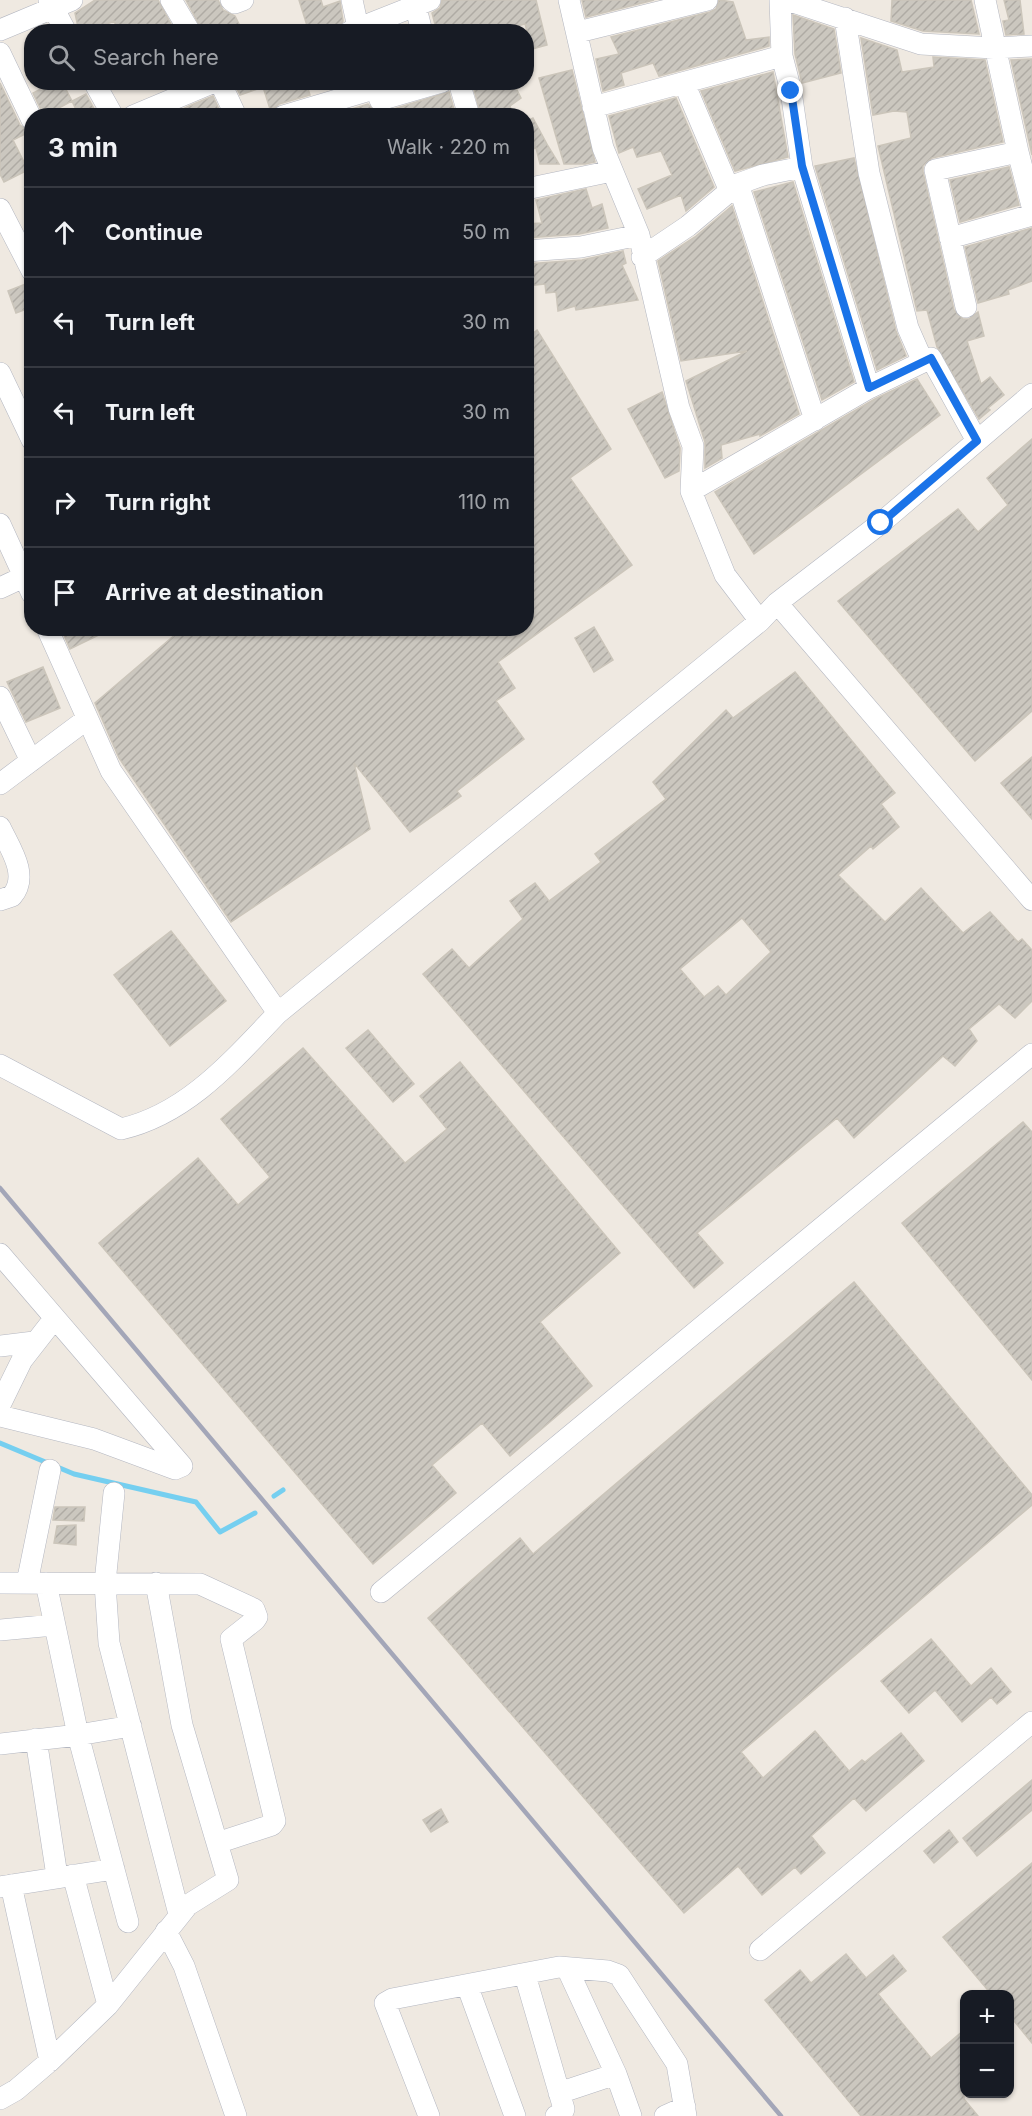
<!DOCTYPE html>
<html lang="en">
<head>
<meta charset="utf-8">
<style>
  :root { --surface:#171b24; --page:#20242c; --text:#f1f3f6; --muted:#9ea1a6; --line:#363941 }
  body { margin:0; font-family:Inter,sans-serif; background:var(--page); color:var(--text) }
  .controls { position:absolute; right:18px; bottom:18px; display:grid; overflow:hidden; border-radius:12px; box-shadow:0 2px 4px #0004 }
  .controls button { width:54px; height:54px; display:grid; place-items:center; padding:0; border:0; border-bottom:2px solid var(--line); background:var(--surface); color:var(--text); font:30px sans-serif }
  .stop { position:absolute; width:18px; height:18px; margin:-14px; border:4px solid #1a73e8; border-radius:50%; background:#fff }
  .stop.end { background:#1a73e8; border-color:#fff; box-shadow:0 2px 6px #0008 }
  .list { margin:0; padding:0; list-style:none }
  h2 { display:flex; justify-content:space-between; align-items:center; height:78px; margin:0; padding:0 24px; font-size:26px }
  h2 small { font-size:20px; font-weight:400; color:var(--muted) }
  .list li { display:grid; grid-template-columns:39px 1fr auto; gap:18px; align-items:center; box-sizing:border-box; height:90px; padding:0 24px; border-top:2px solid var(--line) }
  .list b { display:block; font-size:22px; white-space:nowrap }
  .list em { font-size:20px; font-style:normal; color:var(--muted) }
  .icon { flex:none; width:33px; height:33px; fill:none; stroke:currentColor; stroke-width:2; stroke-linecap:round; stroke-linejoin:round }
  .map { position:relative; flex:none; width:1032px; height:2116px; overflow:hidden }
  .search { position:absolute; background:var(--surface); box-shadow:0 2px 4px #0004; left:24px; top:24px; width:510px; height:66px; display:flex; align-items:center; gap:15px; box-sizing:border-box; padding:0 21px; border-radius:24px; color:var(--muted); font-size:22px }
  .panel { position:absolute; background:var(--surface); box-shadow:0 2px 4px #0004; left:24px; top:108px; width:510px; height:528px; border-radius:24px }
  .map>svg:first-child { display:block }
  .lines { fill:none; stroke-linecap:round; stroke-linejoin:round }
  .stream { stroke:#75cff0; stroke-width:5 }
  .building { fill:url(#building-hatch); stroke:#cbc5ba; stroke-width:1.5; fill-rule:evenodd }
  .minor-casing { stroke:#b4b7c1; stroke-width:22 }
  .minor { stroke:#fff; stroke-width:21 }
  .rail { stroke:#a3a6b8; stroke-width:4.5 }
  .route { stroke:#1a73e8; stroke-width:8 }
</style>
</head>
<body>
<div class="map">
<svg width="1032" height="2116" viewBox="0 0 1032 2116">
  <defs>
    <pattern id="building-hatch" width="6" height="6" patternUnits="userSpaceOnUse" patternTransform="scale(1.5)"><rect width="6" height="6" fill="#cbc7bf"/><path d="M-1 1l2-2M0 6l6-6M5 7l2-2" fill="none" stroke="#afaba4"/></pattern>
  </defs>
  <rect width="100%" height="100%" fill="#efe9e1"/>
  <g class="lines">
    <!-- stream -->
    <path class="stream" d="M 0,1443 L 74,1474 L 196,1502 L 220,1532 L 255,1513
      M 274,1496 L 283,1490"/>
  </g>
  <!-- building -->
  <path class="building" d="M 95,0 L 158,0 L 172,26 L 159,32 L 119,32 L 114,21 L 89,32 L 79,32 L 75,13 Z
    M 186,0 L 218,0 L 223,10 L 235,16 L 243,32 L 203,32 Z
    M 299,0 L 321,0 L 323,7 L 340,1 L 343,21 L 336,32 L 309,32 Z
    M 442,0 L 536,0 L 547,45 L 532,49 L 525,24 L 491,32 L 437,32 L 432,13 L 440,8 Z
    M 582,0 L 654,0 L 586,17 Z
    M 719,0 L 733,2 L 746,40 L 769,37 L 769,46 L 659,76 L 653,63 L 621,73 L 624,85 L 603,91 L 596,59 L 619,54 L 611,37 L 710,12 L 716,9 Z
    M 892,0 L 971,0 L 979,34 L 923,31 L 891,21 Z
    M 1004,0 L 1020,0 L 1024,34 L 1006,35 L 1003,21 L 1009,20 Z
    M 793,15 L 834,29 L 841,73 L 802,83 L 795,54 Z
    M 861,38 L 897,50 L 902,72 L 934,67 L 933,57 L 985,60 L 1003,142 L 932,158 L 923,166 L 923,172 L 954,310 L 963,319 L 969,319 L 978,312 L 984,336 L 967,341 L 981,384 L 990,377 L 1004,395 L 988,408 L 990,410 L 979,419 L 937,347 L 927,310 L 917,311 L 878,146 L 911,138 L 907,112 L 894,111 L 873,115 Z
    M 1032,59 L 1032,155 L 1011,60 Z
    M 572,70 L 595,162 L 585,164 L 564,164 L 539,78 Z
    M 773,72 L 788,157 L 735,171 L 701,91 Z
    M 54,82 L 62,82 L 72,101 L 44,116 L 33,93 Z
    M 234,82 L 306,82 L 310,95 L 279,104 L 271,112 L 263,87 L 240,95 Z
    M 472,82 L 513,82 L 521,98 L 510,106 L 513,116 L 481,116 Z
    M 0,83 L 20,125 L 29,132 L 13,140 L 28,170 L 4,182 L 0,174 Z
    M 449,92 L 456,116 L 329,116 L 368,104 L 376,112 L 384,112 Z
    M 86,94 L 98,116 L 79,116 L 72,101 Z
    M 213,96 L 222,116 L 169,116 L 189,106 Z
    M 676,98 L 714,187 L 686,211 L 681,195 L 647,209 L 638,189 L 672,175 L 661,151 L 637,157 L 633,147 L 619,153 L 609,116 Z
    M 533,118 L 548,146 L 559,164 L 540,164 L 536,148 L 529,150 L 526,128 L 531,127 L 529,120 Z
    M 854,158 L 896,331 L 906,356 L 877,370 L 815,166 Z
    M 1009,167 L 1019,205 L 960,222 L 950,180 Z
    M 793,182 L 854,382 L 822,400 L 754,192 Z
    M 586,189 L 592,208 L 602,204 L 608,228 L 579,234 L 526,238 L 526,224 L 542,223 L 536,200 Z
    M 732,206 L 799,414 L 760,436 L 760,434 L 721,445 L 722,458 L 705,468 L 705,442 L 686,381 L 747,351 L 681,361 L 658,261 L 695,237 Z
    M 1032,228 L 1032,281 L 1008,290 L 1009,294 L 978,303 L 965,247 Z
    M 623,251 L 626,263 L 622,265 L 638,300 L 576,310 L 575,306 L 558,311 L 556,292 L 546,293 L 545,284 L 526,286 L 526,264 L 582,260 Z
    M 28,283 L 32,284 L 32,307 L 16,313 L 8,291 Z
    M 537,330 L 611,449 L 570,478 L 632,565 L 498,662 L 515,688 L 496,701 L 524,739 L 457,791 L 461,796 L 410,832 L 354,763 L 370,829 L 231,922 L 119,758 L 95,703 L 183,628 L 526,628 L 526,339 Z
    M 917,379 L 940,415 L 754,554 L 715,492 L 875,399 Z
    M 662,392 L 680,448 L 679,471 L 665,478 L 628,409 Z
    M 1032,439 L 1032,711 L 975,761 L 838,601 L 958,509 L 978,532 L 1008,505 L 987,478 Z
    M 594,627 L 613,660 L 594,672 L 575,638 Z
    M 61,628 L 113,628 L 70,649 Z
    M 43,667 L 60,708 L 26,722 L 7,682 Z
    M 795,672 L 895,793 L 881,804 L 899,827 L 873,849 L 871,846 L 838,875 L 885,922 L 921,888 L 963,933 L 990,912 L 1018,942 L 1022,939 L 1032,950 L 1032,1001 L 1015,1018 L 999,1004 L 969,1029 L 977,1041 L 955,1066 L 943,1056 L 854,1138 L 837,1118 L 697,1233 L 723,1263 L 694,1288 L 423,974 L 452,949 L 469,968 L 523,919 L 510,901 L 535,883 L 549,901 L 601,862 L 595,854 L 666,799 L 653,782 L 726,710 L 733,718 ZM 742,918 L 771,952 L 726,995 L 718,986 L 704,997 L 680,969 Z
    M 1032,757 L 1032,819 L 1001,783 Z
    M 171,931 L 226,1001 L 170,1046 L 114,975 Z
    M 368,1030 L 414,1084 L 393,1102 L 346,1048 Z
    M 303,1048 L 405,1163 L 447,1129 L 420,1096 L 460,1062 L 620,1253 L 540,1322 L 592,1386 L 510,1456 L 482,1423 L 432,1465 L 456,1493 L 373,1564 L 99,1243 L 198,1158 L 238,1205 L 270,1177 L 221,1119 Z
    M 1023,1122 L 1032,1132 L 1032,1380 L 902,1223 Z
    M 854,1282 L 1032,1495 L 1032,1505 L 741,1752 L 763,1778 L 815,1731 L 849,1771 L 862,1760 L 865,1762 L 901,1733 L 924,1761 L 866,1811 L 854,1798 L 811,1836 L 825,1853 L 801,1874 L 795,1867 L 762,1895 L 738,1866 L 684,1913 L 428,1618 L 520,1538 L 533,1554 Z
    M 55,1507 L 85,1507 L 84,1521 L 53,1520 Z
    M 76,1525 L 76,1545 L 54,1543 L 57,1526 Z
    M 931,1639 L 971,1686 L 991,1668 L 1011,1692 L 997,1704 L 991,1697 L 962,1722 L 935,1690 L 909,1713 L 881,1681 Z
    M 1032,1780 L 1032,1810 L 977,1856 L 963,1838 Z
    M 441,1809 L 448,1822 L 431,1832 L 423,1820 Z
    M 949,1830 L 958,1842 L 934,1863 L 924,1851 Z
    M 1032,1863 L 1032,2043 L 1010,2016 L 1010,1995 L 992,1995 L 943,1937 Z
    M 846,1954 L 866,1978 L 893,1955 L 906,1971 L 878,1994 L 931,2058 L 964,2030 L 964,2099 L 978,2116 L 861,2116 L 765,2000 L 800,1970 L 811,1983 Z"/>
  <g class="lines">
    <defs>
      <path id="minor" d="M 49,0 L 66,32
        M 171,0 L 190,32
        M 231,0 L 235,3 L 243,0
        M 352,0 L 359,32
        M 569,0 L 603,148 L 639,235 L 679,408 L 693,446 L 691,491 L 725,575 L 760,621
        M 780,0 L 782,56 L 791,91 L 802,167 L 869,388
        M 787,0 L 921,44 L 994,48 L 1032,46
        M 985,0 L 1018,152 L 1032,206
        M 415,4 L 422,32
        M 845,18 L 869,173 L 908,328 L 923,362
        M 0,30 L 72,0
        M 349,32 L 430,0
        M 578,32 L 707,0
        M 0,53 L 32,120
        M 94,82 L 113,116
        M 220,82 L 236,116
        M 459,82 L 469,116
        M 684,83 L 729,189
        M 380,100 L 442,82
        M 593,107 L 782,56
        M 133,116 L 214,82
        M 283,116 L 377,88
        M 738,184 L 815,420
        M 526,189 L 612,171
        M 0,209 L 32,271
        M 950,238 L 1032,215
        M 526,251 L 581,247 L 639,235
        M 642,257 L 688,226 L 738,184 L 763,175 L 802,167
        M 966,307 L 935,170 L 1018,152
        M 0,373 L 32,440
        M 691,491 L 869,388 L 931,358 L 977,441
        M 0,524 L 32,594
        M 0,588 L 32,573
        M 777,603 L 1032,900
        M 47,628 L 111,771 L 278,1013
        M 0,697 L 31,761
        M 0,784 L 87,719
        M 0,827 C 9,847 30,875 12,896 L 0,900
        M 0,1065 L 121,1129 C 187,1114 232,1061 278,1013 L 760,621 L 777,603 L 881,523 L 1032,394
        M 0,1254 L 182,1466 L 175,1469 L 94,1439 L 0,1416
        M 0,1346 L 34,1342
        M 0,1405 L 22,1360 L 54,1319
        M 114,1493 L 105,1583 L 109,1643 L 179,1914
        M 0,1583 L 200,1584 L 254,1609 L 257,1617 L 255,1620 L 231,1639 L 275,1821 L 272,1825 L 217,1843
        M 27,1583 L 50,1470
        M 46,1583 L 78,1735 L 128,1922
        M 381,1592 L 1032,1054
        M 0,1630 L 54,1625
        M 36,1739 L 57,1876
        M 0,1744 L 78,1735 L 131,1726
        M 73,1875 L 108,2005
        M 11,1885 L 50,2061
        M 0,1887 L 114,1869
        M 166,1931 L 184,1966 L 236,2116
        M 760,1950 L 1032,1722
        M 567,1968 L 616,2074 L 631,2116
        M 525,1975 L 564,2109 L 562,2114 L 556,2116
        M 467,1985 L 515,2116
        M 559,2093 L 616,2074
        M 0,2099 L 16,2090 L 50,2061 L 108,2005 L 188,1905 L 228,1880 L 182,1725 L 156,1583
        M 429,2116 L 385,2003 L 392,1999 L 559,1967 L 608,1971 L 619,1975 L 677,2064 L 686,2116
        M 665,2116 L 685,2107"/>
    </defs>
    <!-- minor casing -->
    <use href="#minor" class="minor-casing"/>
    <!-- minor -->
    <use href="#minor" class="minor"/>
    <!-- rail -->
    <path class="rail" d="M 0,1188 L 781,2116"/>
  </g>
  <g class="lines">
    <!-- route -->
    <path class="route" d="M 791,91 L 802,166 L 869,388 L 931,358 L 977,441 L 881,523"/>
  </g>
</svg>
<div class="controls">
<button>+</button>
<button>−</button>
</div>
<div class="stop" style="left:881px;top:523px"></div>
<div class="stop end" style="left:791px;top:91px"></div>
<div class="search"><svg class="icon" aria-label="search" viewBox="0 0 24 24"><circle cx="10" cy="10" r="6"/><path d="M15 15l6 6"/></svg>Search here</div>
<section class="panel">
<h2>3 min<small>Walk · 220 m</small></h2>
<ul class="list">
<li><svg class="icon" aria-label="ahead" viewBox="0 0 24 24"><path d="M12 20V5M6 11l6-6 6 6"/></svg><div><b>Continue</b></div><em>50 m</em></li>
<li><svg class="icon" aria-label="left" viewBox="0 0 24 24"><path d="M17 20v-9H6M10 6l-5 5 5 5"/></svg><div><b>Turn left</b></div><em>30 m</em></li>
<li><svg class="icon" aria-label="left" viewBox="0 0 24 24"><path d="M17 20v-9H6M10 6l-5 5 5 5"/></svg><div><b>Turn left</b></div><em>30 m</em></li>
<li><svg class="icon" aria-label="right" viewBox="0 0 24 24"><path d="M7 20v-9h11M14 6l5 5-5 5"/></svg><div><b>Turn right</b></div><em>110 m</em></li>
<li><svg class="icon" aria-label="arrive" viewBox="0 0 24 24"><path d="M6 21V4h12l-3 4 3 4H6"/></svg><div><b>Arrive at destination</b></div></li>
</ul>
</section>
</div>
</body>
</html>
